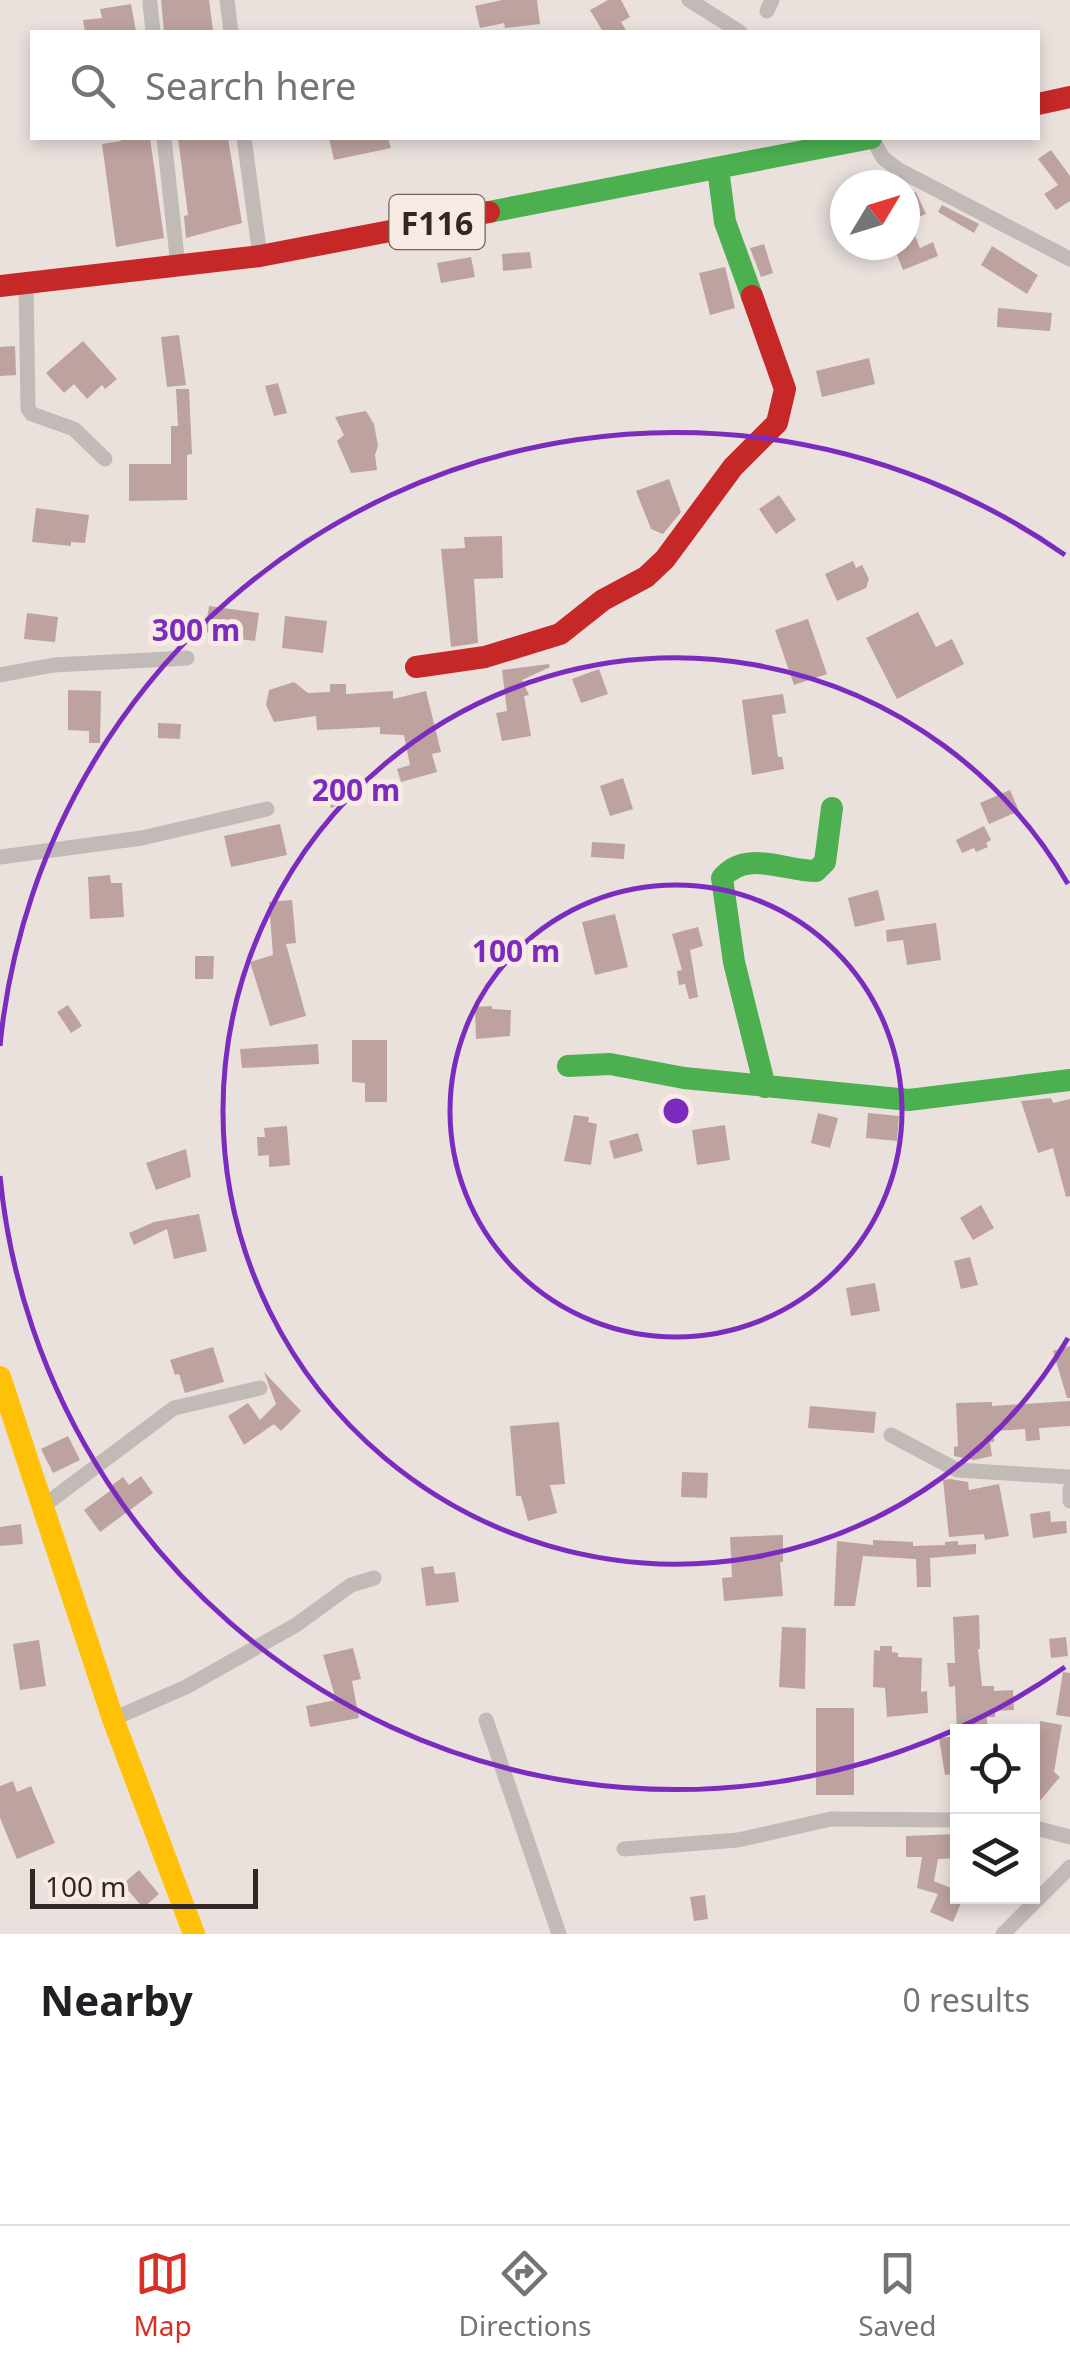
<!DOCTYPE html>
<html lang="en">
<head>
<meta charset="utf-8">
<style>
  :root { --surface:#fff; --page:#f6f6f6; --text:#202124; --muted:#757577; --line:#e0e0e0; --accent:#d93025 }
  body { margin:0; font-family:"Noto Sans",sans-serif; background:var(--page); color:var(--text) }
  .controls { position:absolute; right:30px; bottom:30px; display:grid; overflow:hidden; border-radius:0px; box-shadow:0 5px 15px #0003 }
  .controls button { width:90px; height:90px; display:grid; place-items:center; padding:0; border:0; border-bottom:2px solid var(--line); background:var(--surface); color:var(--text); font:50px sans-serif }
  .compass { position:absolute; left:830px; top:170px; width:90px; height:90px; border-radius:50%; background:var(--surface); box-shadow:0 5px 15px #0003; rotate:52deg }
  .scale { position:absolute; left:30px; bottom:25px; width:228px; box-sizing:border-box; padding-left:10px; border:5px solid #322726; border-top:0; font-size:28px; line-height:35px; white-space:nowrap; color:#322726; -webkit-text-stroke:8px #f8ebe4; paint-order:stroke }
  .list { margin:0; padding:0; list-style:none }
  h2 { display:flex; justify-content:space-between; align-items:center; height:130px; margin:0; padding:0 40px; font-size:42px }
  h2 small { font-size:32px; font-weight:400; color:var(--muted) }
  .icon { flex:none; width:55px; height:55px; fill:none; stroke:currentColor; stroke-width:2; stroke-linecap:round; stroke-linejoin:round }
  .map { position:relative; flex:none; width:1070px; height:1934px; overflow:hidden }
  .search { position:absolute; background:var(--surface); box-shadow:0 5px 15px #0003; left:30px; right:30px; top:30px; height:110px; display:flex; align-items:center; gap:25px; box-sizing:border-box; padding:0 35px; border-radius:0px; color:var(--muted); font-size:38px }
  .sheet { height:290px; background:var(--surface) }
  nav { display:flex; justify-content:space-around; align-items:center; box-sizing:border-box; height:140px; border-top:2px solid var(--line); background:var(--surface); font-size:28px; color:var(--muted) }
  nav a { display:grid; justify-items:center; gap:5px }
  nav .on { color:var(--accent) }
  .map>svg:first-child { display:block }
  .building { fill:#bda29f }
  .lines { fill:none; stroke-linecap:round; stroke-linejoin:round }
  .street { stroke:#c2bab7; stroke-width:15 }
  .fast { stroke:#4caf50; stroke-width:22 }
  .slow { stroke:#ffc107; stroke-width:22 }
  .jam { stroke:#c62828; stroke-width:22 }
  .ring { fill:none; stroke:#7b2cbf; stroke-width:5 }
  .labels { text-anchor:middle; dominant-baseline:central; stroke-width:10; stroke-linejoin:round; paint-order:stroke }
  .shield { fill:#f8ebe4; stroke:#6d625f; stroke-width:2.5 }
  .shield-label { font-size:32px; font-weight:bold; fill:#322726 }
  .centre { fill:#7b2cbf; stroke:#f8ebe4; stroke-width:5 }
  .ring-label { font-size:30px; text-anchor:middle; font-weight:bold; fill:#7b2cbf; stroke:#f8ebe4; stroke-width:10; stroke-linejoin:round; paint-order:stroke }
</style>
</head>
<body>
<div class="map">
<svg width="1070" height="1934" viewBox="0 0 1070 1934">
  <rect width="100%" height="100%" fill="#eae1dd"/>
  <!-- building -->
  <path class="building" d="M 161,0 L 209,0 L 213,30 L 164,32 Z
    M 502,0 L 537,0 L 540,24 L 505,28 L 504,23 L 480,28 L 475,6 Z
    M 608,0 L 621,0 L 630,17 L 621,22 L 627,32 L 603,32 L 590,10 Z
    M 131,4 L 136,32 L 85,32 L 83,20 L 102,18 L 100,9 Z
    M 120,138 L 150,138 L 164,238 L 116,247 L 102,144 L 121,141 Z
    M 178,138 L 228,138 L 242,223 L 186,238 L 184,216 L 188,215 Z
    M 329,138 L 388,138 L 391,148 L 334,160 Z
    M 1051,150 L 1070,176 L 1070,201 L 1056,210 L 1044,194 L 1058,185 L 1038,159 Z
    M 916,192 L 926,214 L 909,221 L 920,248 L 933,242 L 938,256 L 903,270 L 893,245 L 905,245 L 905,196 Z
    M 942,205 L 979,224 L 974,233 L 938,212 Z
    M 764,244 L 773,273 L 761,277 L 750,248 Z
    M 992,246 L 1038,275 L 1027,294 L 981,265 Z
    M 530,252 L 532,268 L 503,271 L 502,254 Z
    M 471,257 L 475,277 L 441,283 L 437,263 Z
    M 725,267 L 735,308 L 710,315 L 699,273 Z
    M 998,308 L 1052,313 L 1050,331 L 997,327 Z
    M 179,335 L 186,385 L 167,387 L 161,337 Z
    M 83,341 L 117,379 L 105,389 L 102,385 L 87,399 L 74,384 L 64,393 L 46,373 Z
    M 15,346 L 16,375 L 0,376 L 0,347 Z
    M 869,358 L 875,384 L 822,397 L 816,371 Z
    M 278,383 L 287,413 L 274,416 L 265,386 Z
    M 176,389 L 189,389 L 192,454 L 187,455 L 187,500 L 129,501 L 129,464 L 171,464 L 171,426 L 178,426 Z
    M 366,411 L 374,424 L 378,446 L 375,455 L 377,470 L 351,473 L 337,441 L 344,435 L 335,417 Z
    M 669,479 L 681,512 L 663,534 L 651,529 L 636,491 Z
    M 779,495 L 796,520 L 776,534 L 759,509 Z
    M 36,508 L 89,515 L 85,543 L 71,542 L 71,546 L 32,542 Z
    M 502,536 L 503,578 L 474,579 L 478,643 L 451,647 L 441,549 L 465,548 L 464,537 Z
    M 853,561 L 856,568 L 862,565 L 869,579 L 866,588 L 837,601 L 825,574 Z
    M 209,606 L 259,613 L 255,641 L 230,638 L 229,646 L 215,644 L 217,634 L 205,632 Z
    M 918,612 L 936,647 L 952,639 L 964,664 L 897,699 L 866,638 Z
    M 27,613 L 58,617 L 55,642 L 24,639 Z
    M 285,616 L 327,621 L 323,653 L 282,648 Z
    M 808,619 L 827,674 L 794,685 L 775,630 Z
    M 549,664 L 550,667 L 522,680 L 529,695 L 524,696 L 531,736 L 502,741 L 496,713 L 507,711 L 502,670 Z
    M 599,669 L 608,694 L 581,703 L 572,679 Z
    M 294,682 L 308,693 L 330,692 L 330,684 L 346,684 L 346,694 L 393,691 L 393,699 L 426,691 L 441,752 L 432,754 L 437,772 L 401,782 L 397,769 L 410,765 L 404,735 L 380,734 L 380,727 L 317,730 L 316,716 L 274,722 L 266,705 L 269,690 Z
    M 68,690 L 101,691 L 100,743 L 89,743 L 89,731 L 68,730 Z
    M 783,694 L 786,713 L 772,715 L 778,757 L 782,757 L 784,769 L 752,775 L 742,700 Z
    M 158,723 L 181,724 L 180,739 L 158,738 Z
    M 338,776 L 348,801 L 331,808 L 321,782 Z
    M 623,778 L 633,809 L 610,816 L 600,786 Z
    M 1010,790 L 1019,811 L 989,824 L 980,803 Z
    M 280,824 L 287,855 L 231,867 L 224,836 Z
    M 984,826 L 991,840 L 986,843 L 988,847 L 976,852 L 974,848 L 962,853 L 956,840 Z
    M 592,842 L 625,844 L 624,859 L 591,857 Z
    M 110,875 L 111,883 L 122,883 L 124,917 L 90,919 L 88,877 Z
    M 878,890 L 885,920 L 855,927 L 848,898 Z
    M 292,900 L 296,943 L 286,944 L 306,1016 L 270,1026 L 250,962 L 273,955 L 269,902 Z
    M 615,914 L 628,967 L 595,975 L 582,922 Z
    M 936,923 L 941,960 L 907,965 L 903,940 L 887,942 L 886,930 Z
    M 698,927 L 703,946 L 690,950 L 698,997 L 689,999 L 685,984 L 679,985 L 677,971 L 682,970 L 672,934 Z
    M 195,956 L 214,956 L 213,979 L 195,979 Z
    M 68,1005 L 82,1026 L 71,1033 L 57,1012 Z
    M 492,1006 L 492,1009 L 511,1010 L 510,1036 L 476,1039 L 475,1007 Z
    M 352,1040 L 387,1040 L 387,1102 L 365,1102 L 365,1083 L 352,1082 Z
    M 318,1044 L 319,1064 L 242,1068 L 240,1049 Z
    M 669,1095 L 683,1095 L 684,1125 L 670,1125 Z
    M 1051,1098 L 1053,1103 L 1070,1099 L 1070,1196 L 1066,1197 L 1053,1148 L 1038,1153 L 1021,1101 Z
    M 818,1113 L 838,1118 L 830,1148 L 811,1143 Z
    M 868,1113 L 899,1116 L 897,1141 L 866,1138 Z
    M 574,1115 L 589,1117 L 588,1122 L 597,1124 L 591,1165 L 564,1161 Z
    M 725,1125 L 730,1160 L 697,1165 L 692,1130 Z
    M 287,1126 L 290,1165 L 269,1167 L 269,1155 L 258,1156 L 257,1137 L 265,1137 L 264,1128 Z
    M 638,1133 L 643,1151 L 614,1159 L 609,1141 Z
    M 186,1149 L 191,1177 L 156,1190 L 146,1163 Z
    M 981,1205 L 994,1228 L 973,1240 L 960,1218 Z
    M 199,1214 L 207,1251 L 174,1259 L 167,1229 L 134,1245 L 129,1233 L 154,1222 Z
    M 970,1257 L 978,1285 L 961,1289 L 954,1261 Z
    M 875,1283 L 880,1311 L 851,1316 L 846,1288 Z
    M 1070,1346 L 1070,1398 L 1067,1398 L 1053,1351 Z
    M 213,1347 L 224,1382 L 185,1393 L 179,1374 L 175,1375 L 170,1360 Z
    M 264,1372 L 301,1411 L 281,1431 L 274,1424 L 244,1445 L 228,1416 L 248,1403 L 260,1420 L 276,1404 Z
    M 1070,1401 L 1070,1426 L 1039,1428 L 1040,1440 L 1026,1441 L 1025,1429 L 994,1431 L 994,1442 L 990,1442 L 992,1456 L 974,1460 L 954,1456 L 954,1447 L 958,1446 L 956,1403 L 992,1402 L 992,1406 Z
    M 810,1406 L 876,1412 L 874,1433 L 808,1428 Z
    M 559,1422 L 565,1484 L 550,1485 L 557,1513 L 528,1521 L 521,1496 L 516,1496 L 510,1426 Z
    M 68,1436 L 80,1460 L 53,1473 L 41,1449 Z
    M 682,1472 L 708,1473 L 707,1498 L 681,1497 Z
    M 141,1476 L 153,1493 L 100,1532 L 84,1510 L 114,1488 L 112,1485 L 123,1477 L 129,1485 Z
    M 950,1479 L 968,1482 L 969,1490 L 999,1484 L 1009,1536 L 985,1540 L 984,1534 L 949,1537 L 943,1480 Z
    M 1050,1511 L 1051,1522 L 1066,1521 L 1067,1533 L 1033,1538 L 1030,1514 Z
    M 21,1524 L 23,1544 L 0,1546 L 0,1527 Z
    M 783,1535 L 783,1562 L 780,1562 L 783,1596 L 724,1601 L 722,1578 L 732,1577 L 730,1537 Z
    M 873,1540 L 913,1542 L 913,1546 L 945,1545 L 945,1542 L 958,1541 L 958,1545 L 976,1544 L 976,1554 L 930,1558 L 931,1587 L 917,1587 L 916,1559 L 863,1556 L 855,1606 L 834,1606 L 837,1541 L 873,1545 Z
    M 433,1566 L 435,1574 L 455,1572 L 459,1602 L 426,1606 L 421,1568 Z
    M 979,1615 L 980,1649 L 978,1649 L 982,1686 L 994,1686 L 994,1691 L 1013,1690 L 1014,1710 L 995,1711 L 995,1717 L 987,1717 L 987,1732 L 957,1732 L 955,1686 L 949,1687 L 947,1663 L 955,1663 L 953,1617 Z
    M 782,1627 L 806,1628 L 805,1689 L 779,1687 Z
    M 1066,1637 L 1068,1656 L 1051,1658 L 1049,1639 Z
    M 39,1640 L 46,1686 L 20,1690 L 13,1644 Z
    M 880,1646 L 892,1646 L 892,1652 L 898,1653 L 898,1657 L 922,1658 L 921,1692 L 927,1691 L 928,1713 L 887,1717 L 885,1688 L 873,1687 L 874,1650 L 880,1651 Z
    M 353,1648 L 361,1679 L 352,1681 L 359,1718 L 310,1727 L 306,1706 L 336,1700 L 323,1655 Z
    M 1063,1672 L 1070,1673 L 1070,1717 L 1056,1715 Z
    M 816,1708 L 854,1708 L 854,1795 L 816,1795 Z
    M 1040,1721 L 1062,1725 L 1054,1772 L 1060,1777 L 1032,1810 L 1032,1762 Z
    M 958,1736 L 958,1774 L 945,1775 L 939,1738 Z
    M 13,1781 L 17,1792 L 31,1786 L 55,1843 L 17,1859 L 0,1818 L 0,1786 Z
    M 958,1834 L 958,1858 L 938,1859 L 934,1881 L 958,1891 L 958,1896 L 964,1896 L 953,1922 L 930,1912 L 938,1894 L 917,1888 L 922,1857 L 906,1857 L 906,1836 Z
    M 139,1870 L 159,1894 L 143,1908 L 123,1884 Z
    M 705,1895 L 708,1919 L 694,1921 L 690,1897 Z"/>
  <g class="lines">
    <!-- street -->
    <path class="street" d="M 227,0 L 231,32
      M 689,0 L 740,32
      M 150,3 L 153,32
      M 767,11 L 772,0
      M 164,138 L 178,266
      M 244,138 L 260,256
      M 872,138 L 883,158 L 899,170 L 1070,259
      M 26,284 L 28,409 L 32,414 L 74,429 L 105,459
      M 0,675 L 54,665 L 187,658
      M 0,857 L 142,838 L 267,809
      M 891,1435 L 957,1470 L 1070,1477
      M 1070,1489 L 1070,1501
      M 42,1507 L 174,1408 L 260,1388
      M 113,1719 L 186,1687 L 296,1625 L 351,1585 L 374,1578
      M 486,1720 L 559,1934
      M 1032,1827 L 1070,1837
      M 624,1849 L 738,1840 L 831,1819 L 958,1820
      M 1003,1934 L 1070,1867"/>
    <!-- fast -->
    <path class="fast" d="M 718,169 L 725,222 L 752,296
      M 489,212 L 871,138
      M 568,1066 L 610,1064 L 684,1078 L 909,1100 L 1070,1080
      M 765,1087 L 734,962 L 722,878 C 746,849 784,871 816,871 L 825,862 L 832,808"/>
    <!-- slow -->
    <path class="slow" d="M 0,1377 L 113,1719 L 194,1934"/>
    <!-- jam -->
    <path class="jam" d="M 1038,104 L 1070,97
      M 0,286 L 260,256 L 489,212
      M 416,667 L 485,657 L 560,634 L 603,600 L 646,577 L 665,559 L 733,467 L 777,423 L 785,389 L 752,296"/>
  </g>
  <!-- distance rings -->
  <g class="ring">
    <circle cx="676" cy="1111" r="226"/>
    <path d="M1068 1338A453 453 0 1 1 1068 884"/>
    <path d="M1065 1667A679 679 0 0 1 0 1176M0 1046A679 679 0 0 1 1065 555"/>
  </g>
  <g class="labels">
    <!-- shield labels -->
    <rect class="shield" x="389.5" y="195" width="95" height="54" rx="8"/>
    <g class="shield-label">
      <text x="437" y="222">F116</text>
    </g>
  </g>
  <circle cx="676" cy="1111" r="15" class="centre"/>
  <g class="ring-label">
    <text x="196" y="641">300 m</text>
    <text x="356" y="801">200 m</text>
    <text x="516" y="962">100 m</text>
  </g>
</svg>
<div class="controls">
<button><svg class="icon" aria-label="locate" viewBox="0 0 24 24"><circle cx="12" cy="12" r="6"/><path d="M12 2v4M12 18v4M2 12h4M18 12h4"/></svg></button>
<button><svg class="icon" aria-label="layers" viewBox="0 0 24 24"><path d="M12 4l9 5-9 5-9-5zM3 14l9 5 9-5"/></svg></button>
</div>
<svg class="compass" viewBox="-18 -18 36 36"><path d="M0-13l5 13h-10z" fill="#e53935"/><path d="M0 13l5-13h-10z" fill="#757577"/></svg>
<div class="scale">100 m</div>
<div class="search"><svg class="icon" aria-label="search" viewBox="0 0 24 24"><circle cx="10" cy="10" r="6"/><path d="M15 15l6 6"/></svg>Search here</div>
</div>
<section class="sheet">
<h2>Nearby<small>0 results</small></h2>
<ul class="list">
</ul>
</section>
<nav>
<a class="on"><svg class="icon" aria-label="map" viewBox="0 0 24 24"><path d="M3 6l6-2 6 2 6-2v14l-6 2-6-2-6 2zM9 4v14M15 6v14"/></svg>Map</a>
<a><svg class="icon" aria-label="directions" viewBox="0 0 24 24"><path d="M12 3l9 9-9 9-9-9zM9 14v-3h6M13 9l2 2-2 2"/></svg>Directions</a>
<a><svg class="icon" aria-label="saved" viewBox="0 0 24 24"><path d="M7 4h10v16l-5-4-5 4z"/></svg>Saved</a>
</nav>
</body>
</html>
